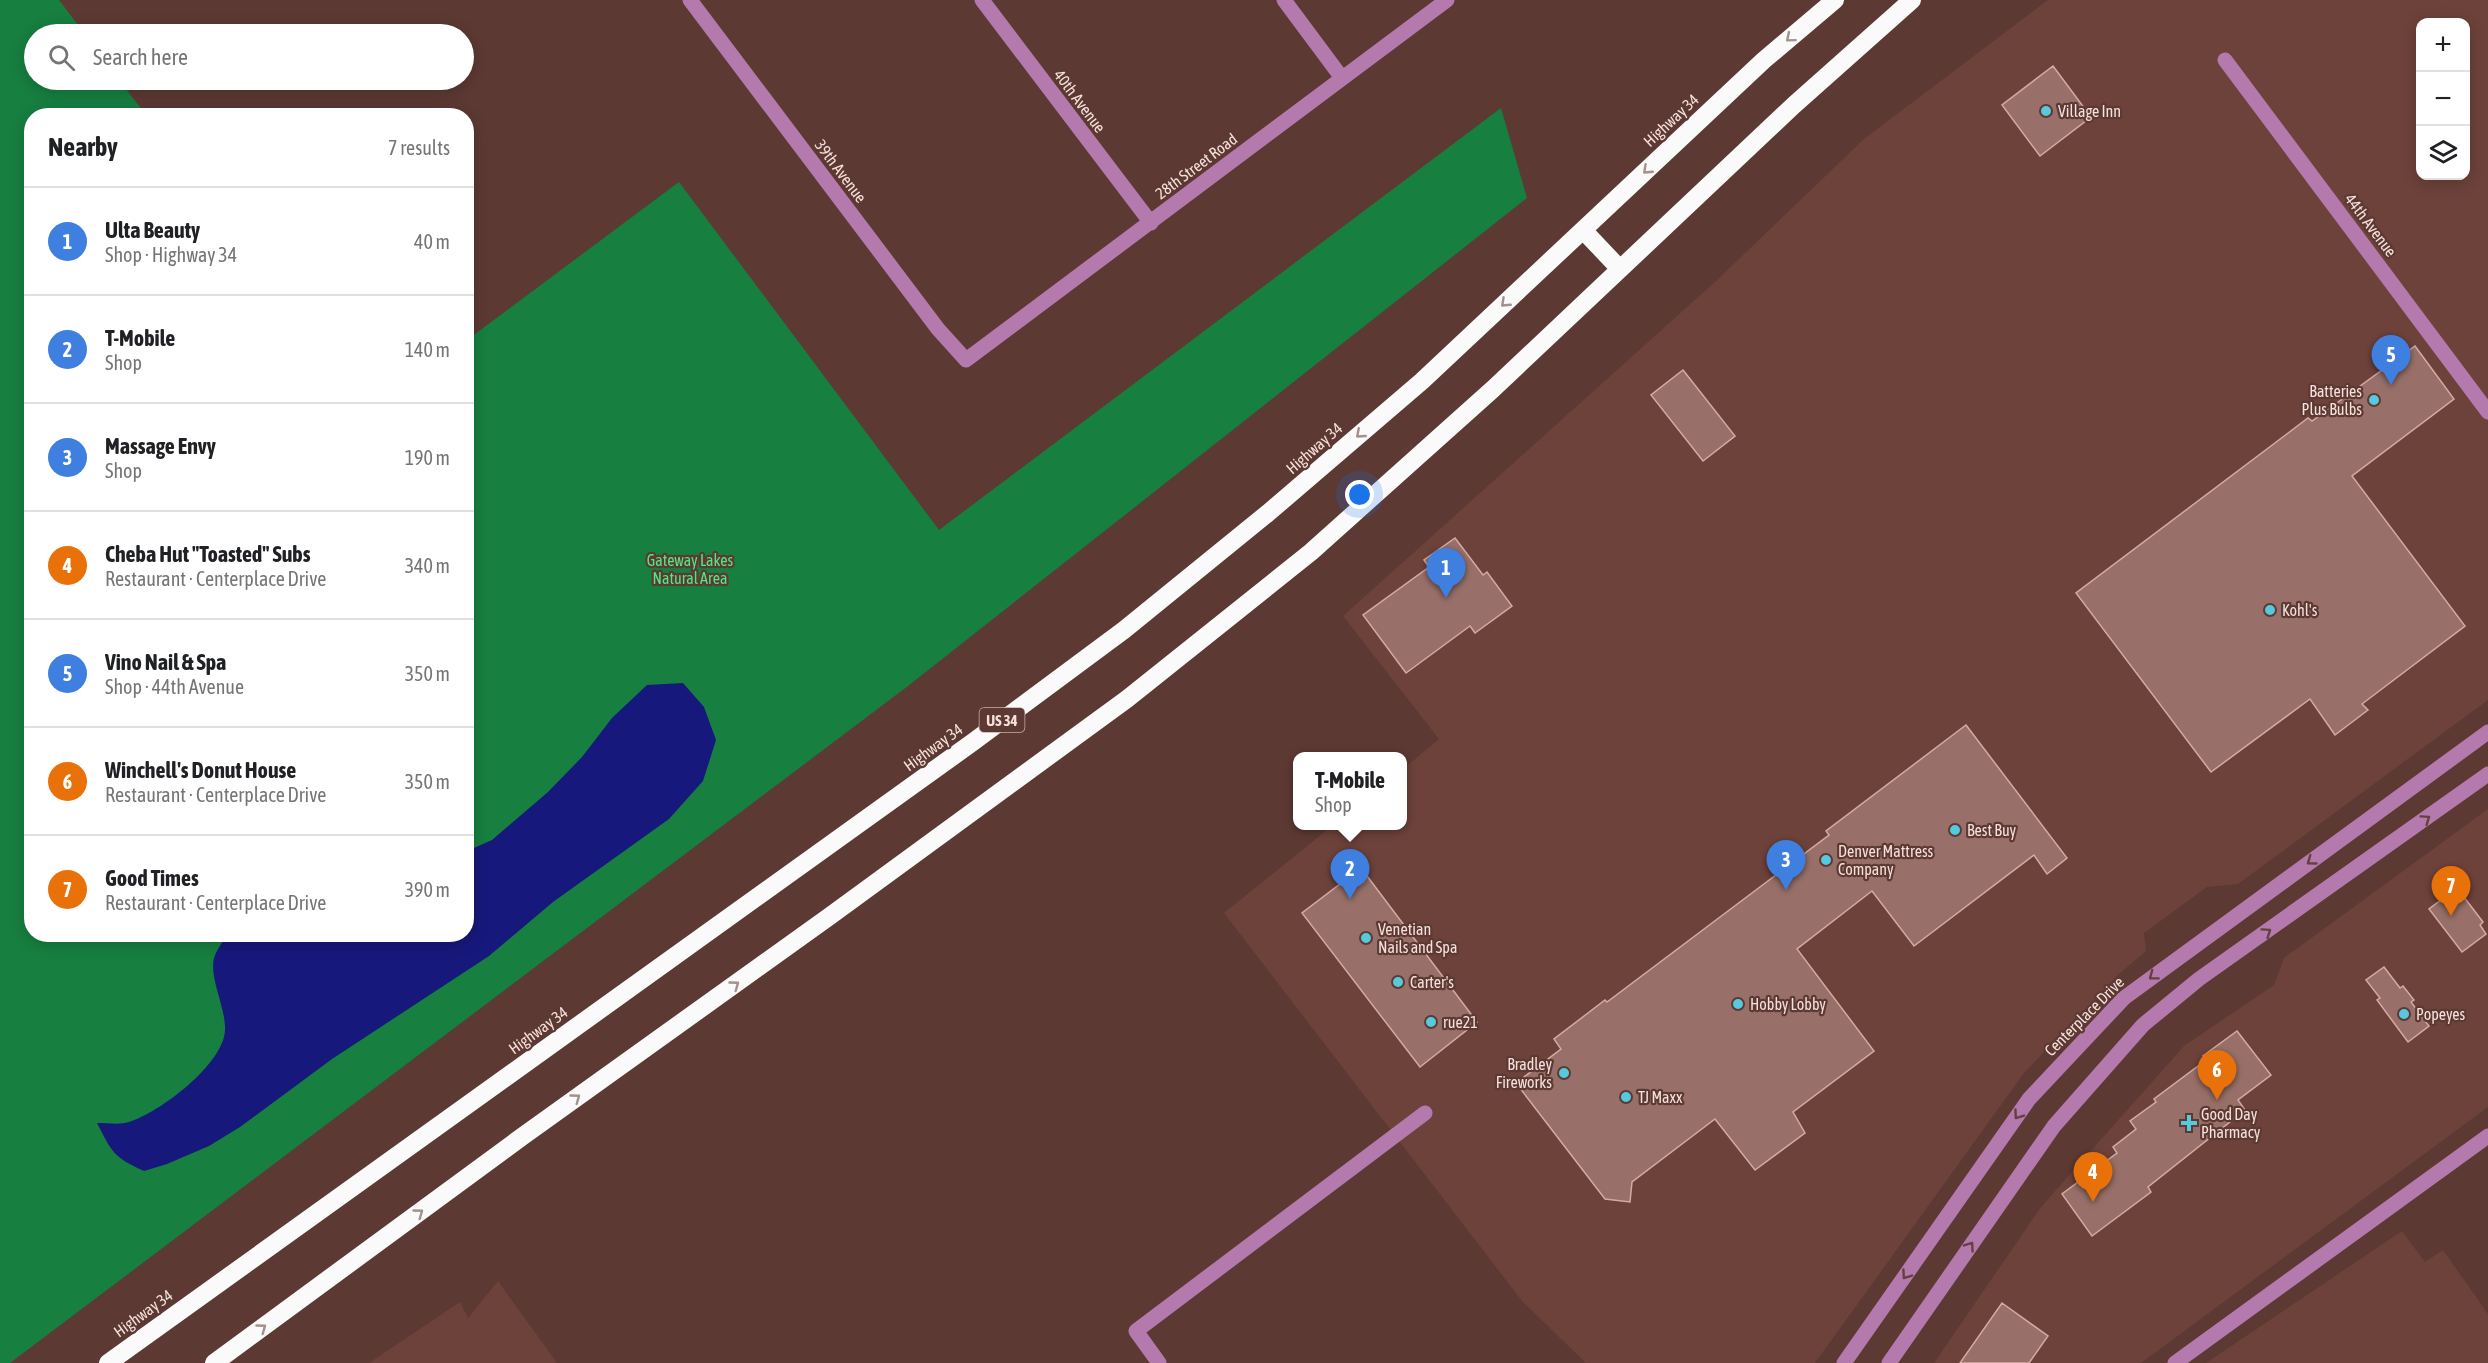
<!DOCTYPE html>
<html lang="en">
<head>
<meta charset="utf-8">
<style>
  :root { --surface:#fff; --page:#f6f6f6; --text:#202124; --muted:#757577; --line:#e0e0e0; --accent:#111827 }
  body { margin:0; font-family:"Asap Condensed",sans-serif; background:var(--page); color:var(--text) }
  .controls { position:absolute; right:18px; top:18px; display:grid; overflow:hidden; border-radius:12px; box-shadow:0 3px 15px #0003 }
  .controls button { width:54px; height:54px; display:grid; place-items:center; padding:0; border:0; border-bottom:2px solid var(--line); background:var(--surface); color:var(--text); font:30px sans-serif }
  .you { position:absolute; left:1360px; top:495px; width:21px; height:21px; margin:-15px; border:4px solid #fff; border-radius:50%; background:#1a73e8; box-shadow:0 0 0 9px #1a73e833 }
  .badge { display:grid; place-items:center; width:39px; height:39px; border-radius:50%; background:var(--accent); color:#fff; font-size:20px; font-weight:700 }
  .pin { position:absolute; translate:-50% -50px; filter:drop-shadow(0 2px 3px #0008) }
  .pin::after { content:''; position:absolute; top:32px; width:21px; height:18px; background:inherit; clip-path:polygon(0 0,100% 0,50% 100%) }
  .popup { position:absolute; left:1293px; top:752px; width:114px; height:78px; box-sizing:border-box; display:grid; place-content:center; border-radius:12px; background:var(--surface); filter:drop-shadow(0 2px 4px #0005); font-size:20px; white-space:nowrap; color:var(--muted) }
  .popup b { font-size:22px; color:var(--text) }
  .popup::after { content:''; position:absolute; left:50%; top:100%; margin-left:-12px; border:12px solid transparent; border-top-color:var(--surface) }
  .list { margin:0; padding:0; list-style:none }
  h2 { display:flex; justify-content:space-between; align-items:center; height:78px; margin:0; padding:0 24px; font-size:26px }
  h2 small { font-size:20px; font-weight:400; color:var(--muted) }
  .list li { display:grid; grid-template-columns:39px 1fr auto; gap:18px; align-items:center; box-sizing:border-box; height:108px; padding:0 24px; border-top:2px solid var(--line) }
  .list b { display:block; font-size:22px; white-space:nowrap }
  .list p { margin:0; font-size:20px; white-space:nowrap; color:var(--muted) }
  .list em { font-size:20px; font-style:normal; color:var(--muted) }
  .icon { flex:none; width:33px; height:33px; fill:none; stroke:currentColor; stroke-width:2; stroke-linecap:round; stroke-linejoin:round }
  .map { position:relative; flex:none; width:2488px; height:1363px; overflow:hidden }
  .search { position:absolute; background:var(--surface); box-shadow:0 3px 15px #0003; left:24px; top:24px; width:450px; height:66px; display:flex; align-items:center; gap:15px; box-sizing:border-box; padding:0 21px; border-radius:33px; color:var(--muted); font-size:22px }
  .panel { position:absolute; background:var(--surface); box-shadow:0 3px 15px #0003; left:24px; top:108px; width:450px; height:834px; border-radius:24px }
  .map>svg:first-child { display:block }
  .built { fill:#6d423a; fill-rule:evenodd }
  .green { fill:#177f40 }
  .water { fill:#17187b }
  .building { fill:#987069; stroke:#d5aaa2; stroke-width:1.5 }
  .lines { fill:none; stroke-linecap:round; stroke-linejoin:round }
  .minor { stroke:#b47aad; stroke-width:15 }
  .highway { stroke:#fafafa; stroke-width:18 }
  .oneway { stroke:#a4908d }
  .oneway2 { stroke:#66403f }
  .poi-dot { fill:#55cade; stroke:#5d3933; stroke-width:2 }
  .labels { text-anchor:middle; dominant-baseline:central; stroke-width:4.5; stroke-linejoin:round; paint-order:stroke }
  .shield { fill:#5d3933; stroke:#c8aea9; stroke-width:1.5 }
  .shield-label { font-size:15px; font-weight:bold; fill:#f6e0db }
  .street-label { font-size:16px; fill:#f6e0db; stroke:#5d3933 }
  .poi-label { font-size:16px; fill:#f6e0db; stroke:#5d3933; text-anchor:start }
  .park-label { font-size:16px; fill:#50e884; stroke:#5d3933 }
</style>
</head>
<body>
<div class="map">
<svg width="2488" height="1363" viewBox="0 0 2488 1363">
  <rect width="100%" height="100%" fill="#5d3933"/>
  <!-- built -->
  <path class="built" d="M 2048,0 L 2488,0 L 2488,700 L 2238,884 L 2207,887 L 2144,933 L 2146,951 L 2119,974 L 2024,1073 L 1815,1363 L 1586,1363 L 1522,1301 L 1224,913 L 1332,826 L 1402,826 L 1403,769 L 1439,739 L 1343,616 L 1716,281 L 1864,139 ZM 2420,22 L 2466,22 L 2466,176 L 2420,176 Z
    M 2488,809 L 2488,1107 L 2141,1363 L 1934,1363 L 2041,1207 L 2184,1046 L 2274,985 L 2284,958 Z
    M 2402,1231 L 2425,1262 L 2443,1250 L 2488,1314 L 2488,1363 L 2206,1363 Z
    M 498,1281 L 557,1363 L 369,1363 L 460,1302 L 468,1318 Z"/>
  <!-- green -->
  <path class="green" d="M 0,0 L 59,0 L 85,34 L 34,34 L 34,80 L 119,80 L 146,115 L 32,116 L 32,934 L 466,934 L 467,340 L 679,182 L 939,530 L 1501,108 L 1527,198 L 908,686 L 10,1363 L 0,1363 Z"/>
  <!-- water -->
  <path class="water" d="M 683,683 L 704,707 L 716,740 L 703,781 L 669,819 L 553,902 L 489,956 L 332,1059 L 240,1127 L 209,1146 L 167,1164 L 144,1171 C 113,1157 112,1152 97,1123 C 107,1123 120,1125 129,1122 C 159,1113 224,1064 225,1030 C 226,1008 209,978 214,958 C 216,951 223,941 227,935 L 466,934 L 467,851 L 492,840 L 548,792 L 582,757 L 612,718 L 647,685 Z"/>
  <!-- building -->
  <path class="building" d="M 2053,66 L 2091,117 L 2040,156 L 2002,105 Z
    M 2415,346 L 2454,399 L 2352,476 L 2465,626 L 2362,704 L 2368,710 L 2335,735 L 2310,699 L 2211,772 L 2076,593 L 2308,418 L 2312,421 Z
    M 1683,370 L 1735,436 L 1703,461 L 1651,395 Z
    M 1455,538 L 1483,575 L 1487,572 L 1512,606 L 1475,633 L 1470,626 L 1406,673 L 1363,615 L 1429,567 L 1424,560 Z
    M 1966,725 L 2067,858 L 2047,874 L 2034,855 L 1914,946 L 1872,891 L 1797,949 L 1874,1051 L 1793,1112 L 1805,1133 L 1755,1170 L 1715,1119 L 1632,1182 L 1630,1202 L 1605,1199 L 1516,1083 L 1561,1049 L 1554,1039 L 1605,1000 L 1607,1002 L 1829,835 L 1826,831 Z
    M 1361,868 L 1477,1022 L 1420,1067 L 1302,913 Z
    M 2457,888 L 2483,922 L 2480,925 L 2486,934 L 2462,952 L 2429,909 Z
    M 2384,967 L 2400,988 L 2403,986 L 2414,1000 L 2411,1002 L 2429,1026 L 2408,1042 L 2377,1000 L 2380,998 L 2366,980 Z
    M 2237,1031 L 2271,1075 L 2238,1100 L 2245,1110 L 2148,1187 L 2151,1192 L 2092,1236 L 2062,1194 L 2117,1153 L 2113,1147 L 2136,1129 L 2130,1121 L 2156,1102 L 2154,1099 L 2206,1060 L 2203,1056 Z
    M 2002,1303 L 2048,1336 L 2029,1363 L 1960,1363 Z"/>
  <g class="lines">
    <!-- minor -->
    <path class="minor" d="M 690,0 L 938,329 L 966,360 L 1447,0
      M 982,0 L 1151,223
      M 1284,0 L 1342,78
      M 2225,60 L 2488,412
      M 1159,1363 L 1136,1331 L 1425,1113
      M 1844,1363 L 2029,1099 L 2124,998 L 2488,732
      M 1889,1363 L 2054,1126 L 2143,1025 L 2199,979 L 2488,774
      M 2175,1363 L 2488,1136"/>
    <!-- highway -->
    <path class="highway" d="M 1583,230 L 1620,269
      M 108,1363 L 973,742 L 1124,630 L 1268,513 L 1422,381 L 1764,60 L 1835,0
      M 214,1363 L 523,1136 L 830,916 L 1127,699 L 1311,552 L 1493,389 L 1794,105 L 1912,0"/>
  </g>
  <!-- one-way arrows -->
  <defs><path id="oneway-chevron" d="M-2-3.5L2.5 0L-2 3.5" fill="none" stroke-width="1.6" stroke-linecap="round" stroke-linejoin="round" transform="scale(1.5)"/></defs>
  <g class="oneway">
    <use href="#oneway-chevron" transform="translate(1790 38) rotate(140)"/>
    <use href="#oneway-chevron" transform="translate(1647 170) rotate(137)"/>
    <use href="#oneway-chevron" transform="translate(1505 303) rotate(137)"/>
    <use href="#oneway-chevron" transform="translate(1360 434) rotate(139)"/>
    <use href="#oneway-chevron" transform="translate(735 985) rotate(-36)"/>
    <use href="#oneway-chevron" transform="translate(576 1098) rotate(-36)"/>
    <use href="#oneway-chevron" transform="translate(419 1213) rotate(-36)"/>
    <use href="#oneway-chevron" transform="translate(262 1328) rotate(-36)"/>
  </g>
  <g class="oneway2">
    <use href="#oneway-chevron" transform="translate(2426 819) rotate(-35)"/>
    <use href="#oneway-chevron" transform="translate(2311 861) rotate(144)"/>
    <use href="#oneway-chevron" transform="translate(2267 932) rotate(-35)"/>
    <use href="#oneway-chevron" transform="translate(2153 976) rotate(143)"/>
    <use href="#oneway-chevron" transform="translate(2018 1115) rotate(125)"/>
    <use href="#oneway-chevron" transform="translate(1970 1246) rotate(-55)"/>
    <use href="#oneway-chevron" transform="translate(1906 1275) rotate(125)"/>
  </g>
  <!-- markers -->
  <g class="poi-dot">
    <circle cx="2046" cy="111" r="6"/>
    <circle cx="2374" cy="400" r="6"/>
    <circle cx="2270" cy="610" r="6"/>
    <circle cx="1955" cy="830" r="6"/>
    <circle cx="1826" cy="860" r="6"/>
    <circle cx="1366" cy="938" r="6"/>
    <circle cx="1398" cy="982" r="6"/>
    <circle cx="1738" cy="1004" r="6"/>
    <circle cx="2404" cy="1014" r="6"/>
    <circle cx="1431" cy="1022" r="6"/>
    <circle cx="1564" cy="1073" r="6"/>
    <circle cx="1626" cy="1097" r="6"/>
    <path d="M2186 1114h6v6h6v6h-6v6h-6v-6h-6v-6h6z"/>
  </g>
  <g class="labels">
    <!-- shield labels -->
    <rect class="shield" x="979.5" y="708" width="45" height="24" rx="4.5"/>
    <g class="shield-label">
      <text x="1002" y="720">US 34</text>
    </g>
    <!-- street labels -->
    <g class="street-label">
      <text transform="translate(1080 101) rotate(53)">40th Avenue</text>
      <text transform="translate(1671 120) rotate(-43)">Highway 34</text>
      <text transform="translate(1196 166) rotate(-37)">28th Street Road</text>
      <text transform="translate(841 171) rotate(53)">39th Avenue</text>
      <text transform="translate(2371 225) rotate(53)">44th Avenue</text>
      <text transform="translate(1314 448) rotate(-41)">Highway 34</text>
      <text transform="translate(933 747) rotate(-36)">Highway 34</text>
      <text transform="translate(2084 1016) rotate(-45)">Centerplace Drive</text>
      <text transform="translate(538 1030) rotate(-36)">Highway 34</text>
      <text transform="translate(143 1313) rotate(-36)">Highway 34</text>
    </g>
    <!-- poi labels -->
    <g class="poi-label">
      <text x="2058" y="111">Village Inn</text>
      <text x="2362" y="391" text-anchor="end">Batteries<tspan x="2362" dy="18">Plus Bulbs</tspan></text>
      <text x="2282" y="610">Kohl's</text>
      <text x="1967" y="830">Best Buy</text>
      <text x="1838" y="851">Denver Mattress<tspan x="1838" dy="18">Company</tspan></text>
      <text x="1378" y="929">Venetian<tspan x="1378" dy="18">Nails and Spa</tspan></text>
      <text x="1410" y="982">Carter's</text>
      <text x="1750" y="1004">Hobby Lobby</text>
      <text x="2416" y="1014">Popeyes</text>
      <text x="1443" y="1022">rue21</text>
      <text x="1552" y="1064" text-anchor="end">Bradley<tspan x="1552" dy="18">Fireworks</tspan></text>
      <text x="1638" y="1097">TJ Maxx</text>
      <text x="2201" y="1114">Good Day<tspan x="2201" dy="18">Pharmacy</tspan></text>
    </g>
    <!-- park labels -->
    <g class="park-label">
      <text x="690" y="560">Gateway Lakes<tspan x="690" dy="18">Natural Area</tspan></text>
    </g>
  </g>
</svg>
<div class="controls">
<button>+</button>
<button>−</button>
<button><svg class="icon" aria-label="layers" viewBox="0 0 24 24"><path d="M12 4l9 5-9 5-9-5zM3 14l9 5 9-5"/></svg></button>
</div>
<div class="you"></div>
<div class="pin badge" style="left:1446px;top:598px;background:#3f7fe0">1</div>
<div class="pin badge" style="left:1350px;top:899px;background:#3f7fe0">2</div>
<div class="popup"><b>T-Mobile</b>Shop</div>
<div class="pin badge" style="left:1786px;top:890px;background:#3f7fe0">3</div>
<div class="pin badge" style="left:2093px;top:1202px;background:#e8710a">4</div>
<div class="pin badge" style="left:2391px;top:385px;background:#3f7fe0">5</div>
<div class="pin badge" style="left:2217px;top:1100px;background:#e8710a">6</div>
<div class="pin badge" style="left:2451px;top:916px;background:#e8710a">7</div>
<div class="search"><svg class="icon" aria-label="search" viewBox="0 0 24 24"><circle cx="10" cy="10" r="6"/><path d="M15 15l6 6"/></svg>Search here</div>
<section class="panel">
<h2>Nearby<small>7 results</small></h2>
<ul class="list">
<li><span class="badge" style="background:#3f7fe0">1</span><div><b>Ulta Beauty</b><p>Shop · Highway 34</p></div><em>40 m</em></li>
<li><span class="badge" style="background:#3f7fe0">2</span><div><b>T-Mobile</b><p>Shop</p></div><em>140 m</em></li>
<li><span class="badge" style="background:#3f7fe0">3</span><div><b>Massage Envy</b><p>Shop</p></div><em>190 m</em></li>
<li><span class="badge" style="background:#e8710a">4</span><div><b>Cheba Hut &quot;Toasted&quot; Subs</b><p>Restaurant · Centerplace Drive</p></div><em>340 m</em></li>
<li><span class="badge" style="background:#3f7fe0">5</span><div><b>Vino Nail &amp; Spa</b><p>Shop · 44th Avenue</p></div><em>350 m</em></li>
<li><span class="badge" style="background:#e8710a">6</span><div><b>Winchell's Donut House</b><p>Restaurant · Centerplace Drive</p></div><em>350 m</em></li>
<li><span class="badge" style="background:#e8710a">7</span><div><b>Good Times</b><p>Restaurant · Centerplace Drive</p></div><em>390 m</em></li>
</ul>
</section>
</div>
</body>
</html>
